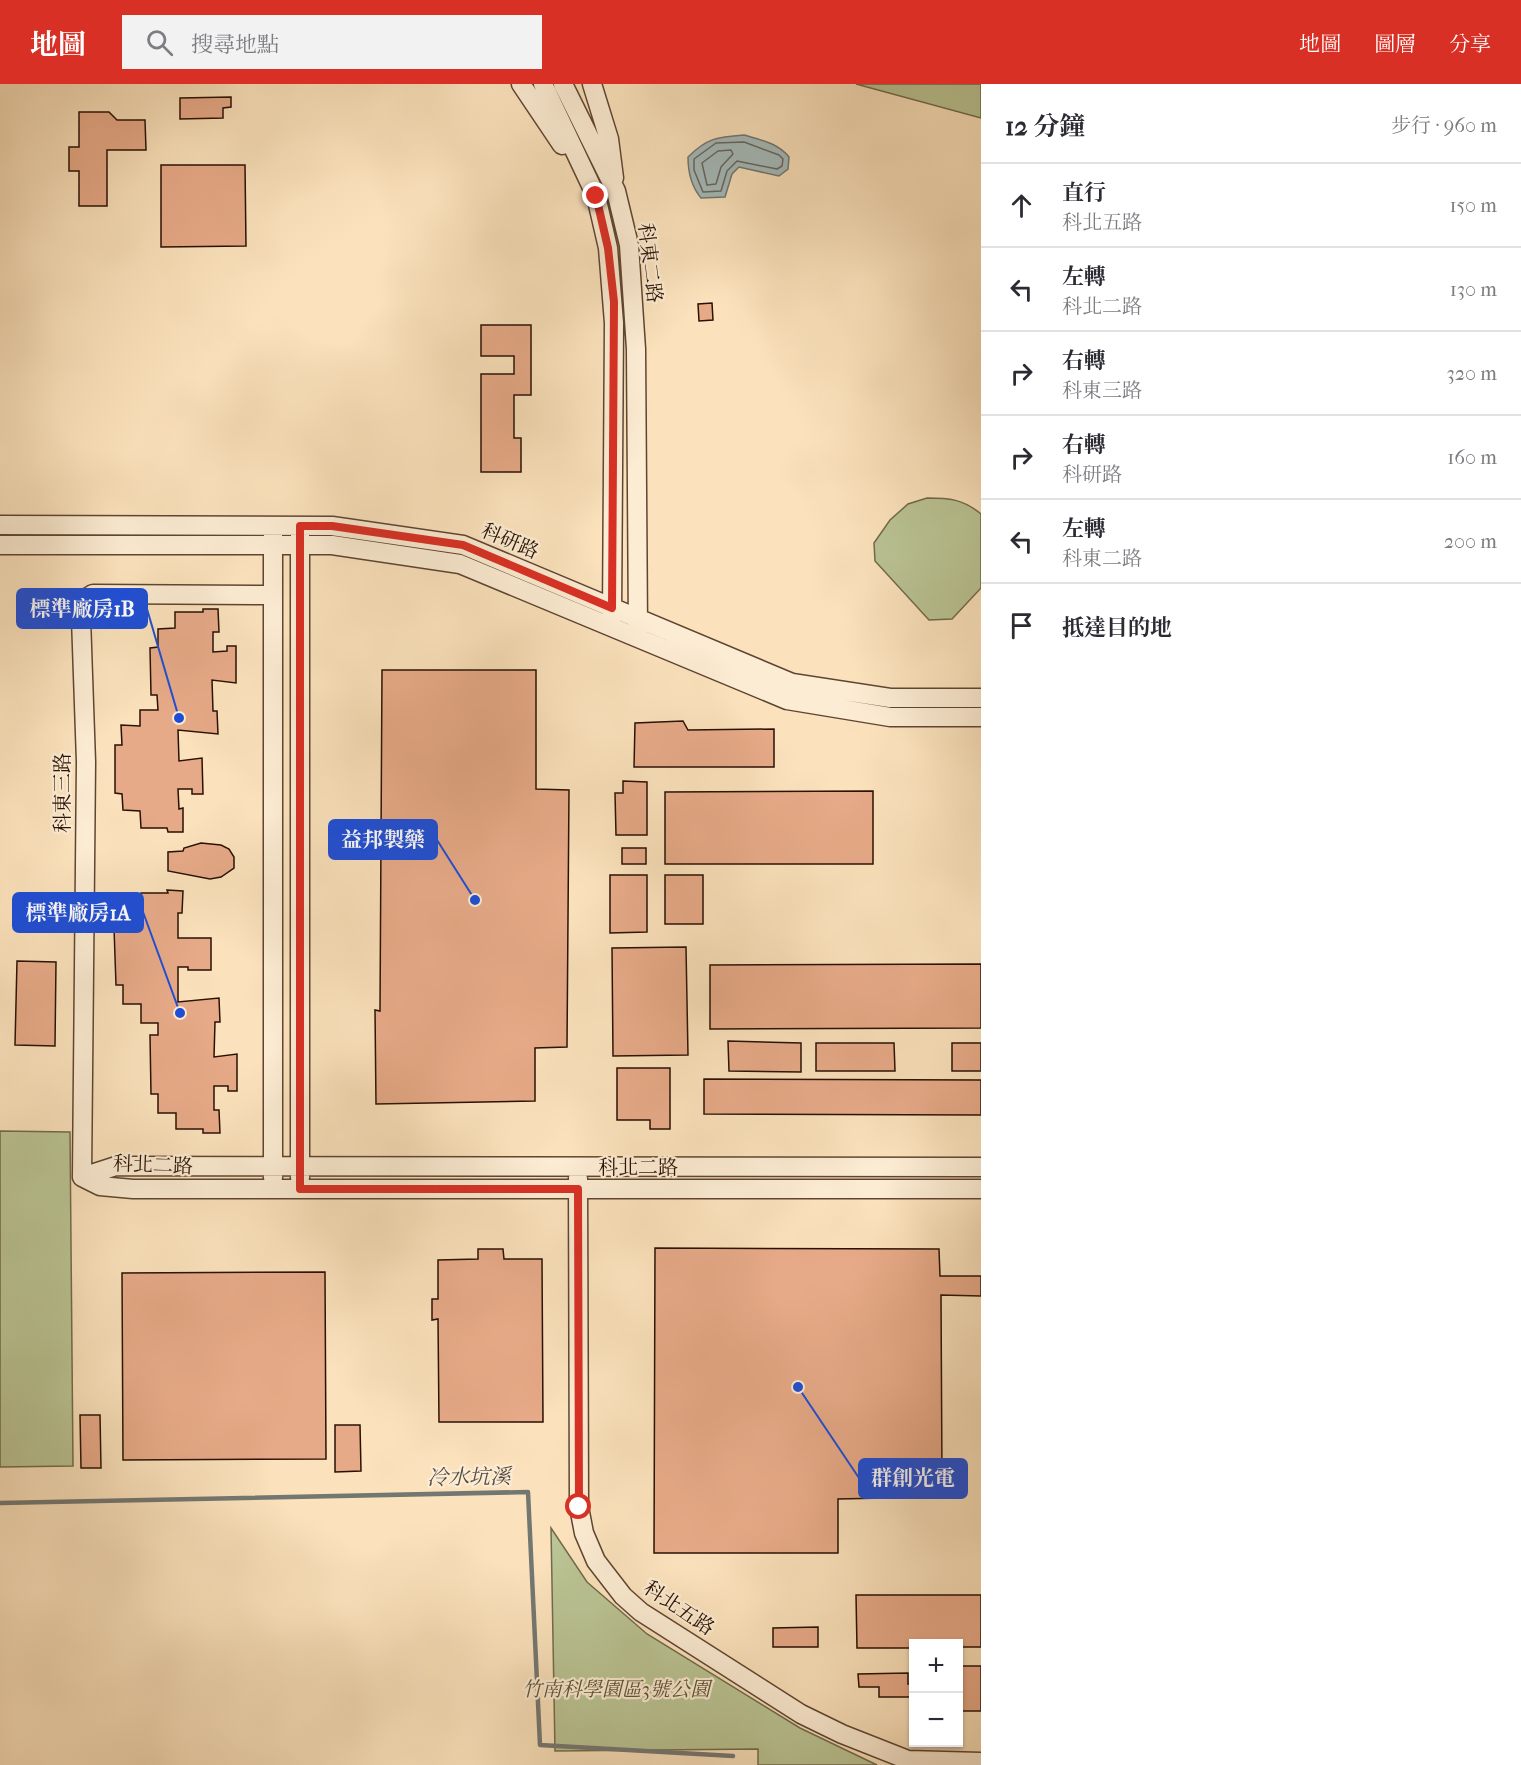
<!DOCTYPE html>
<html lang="zh-TW">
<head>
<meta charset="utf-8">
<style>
  :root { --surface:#fff; --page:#f2f2f3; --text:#2b2b33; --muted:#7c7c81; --line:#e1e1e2; --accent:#d93025 }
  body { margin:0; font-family:"IM FELL French Canon","Noto Serif TC",serif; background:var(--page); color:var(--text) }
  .controls { position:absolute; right:18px; bottom:18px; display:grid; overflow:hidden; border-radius:0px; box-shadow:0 2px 4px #0004 }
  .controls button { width:54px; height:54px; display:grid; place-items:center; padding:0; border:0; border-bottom:2px solid var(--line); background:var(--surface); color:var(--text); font:30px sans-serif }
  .stop { position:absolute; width:18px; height:18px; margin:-14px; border:4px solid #d93025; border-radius:50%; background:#fff }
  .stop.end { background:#d93025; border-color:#fff; box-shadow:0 2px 6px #0008 }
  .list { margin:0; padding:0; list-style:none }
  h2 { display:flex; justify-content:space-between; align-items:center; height:78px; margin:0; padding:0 24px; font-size:26px }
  h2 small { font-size:20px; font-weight:400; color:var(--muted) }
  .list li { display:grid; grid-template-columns:39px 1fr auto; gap:18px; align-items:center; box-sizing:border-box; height:84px; padding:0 24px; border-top:2px solid var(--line) }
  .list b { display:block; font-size:22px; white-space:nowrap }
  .list p { margin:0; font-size:20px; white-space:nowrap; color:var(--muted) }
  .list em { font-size:20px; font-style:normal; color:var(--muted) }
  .icon { flex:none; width:33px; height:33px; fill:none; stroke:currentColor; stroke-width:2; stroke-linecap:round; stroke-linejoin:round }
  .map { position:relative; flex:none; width:981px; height:1681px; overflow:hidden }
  header { display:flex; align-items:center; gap:36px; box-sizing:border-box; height:84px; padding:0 30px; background:var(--accent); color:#fff }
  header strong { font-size:28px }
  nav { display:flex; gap:33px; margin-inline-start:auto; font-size:21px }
  .search { width:420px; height:54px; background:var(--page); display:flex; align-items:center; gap:15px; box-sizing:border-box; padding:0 21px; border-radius:0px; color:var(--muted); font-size:22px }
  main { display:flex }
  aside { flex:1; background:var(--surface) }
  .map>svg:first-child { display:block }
  .green { fill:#bac494; stroke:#726a4c; stroke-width:1.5 }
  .water { fill:#a4bbbc; stroke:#737772; stroke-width:1.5 }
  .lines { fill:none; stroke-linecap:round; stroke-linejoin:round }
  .shore { stroke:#666660; stroke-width:1.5 }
  .stream { stroke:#737772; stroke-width:4.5 }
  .building { fill:#e7aa88; stroke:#291104; stroke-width:1.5 }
  .minor-casing { stroke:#5e4532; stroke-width:21 }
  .minor { stroke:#fcecd3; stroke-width:18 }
  .route { stroke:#d93025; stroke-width:8 }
  .labels { text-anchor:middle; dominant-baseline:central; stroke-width:4.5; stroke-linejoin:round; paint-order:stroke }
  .street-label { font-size:20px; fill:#291104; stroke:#fcecd3 }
  .park-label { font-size:20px; font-style:italic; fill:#5c5036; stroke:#fcecd3 }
  .water-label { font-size:21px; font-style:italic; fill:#544c44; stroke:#fcecd3 }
  .leader { fill:none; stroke:#1d4ed8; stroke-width:2 }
  .callout-dot { fill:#1d4ed8; stroke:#fcecd3; stroke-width:2 }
  .callout { fill:#1d4ed8; stroke:#1d4ed8; stroke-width:2 }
  .callout-label { font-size:21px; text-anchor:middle; font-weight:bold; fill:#fff }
</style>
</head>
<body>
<header>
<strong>地圖</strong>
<div class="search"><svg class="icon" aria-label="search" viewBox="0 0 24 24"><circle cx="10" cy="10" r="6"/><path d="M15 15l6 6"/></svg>搜尋地點</div>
<nav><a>地圖</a><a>圖層</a><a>分享</a></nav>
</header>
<main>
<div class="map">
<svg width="981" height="1681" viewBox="0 0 981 1681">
  <rect width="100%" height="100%" fill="#fbe2bc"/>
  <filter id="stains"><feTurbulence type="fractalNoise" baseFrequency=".00333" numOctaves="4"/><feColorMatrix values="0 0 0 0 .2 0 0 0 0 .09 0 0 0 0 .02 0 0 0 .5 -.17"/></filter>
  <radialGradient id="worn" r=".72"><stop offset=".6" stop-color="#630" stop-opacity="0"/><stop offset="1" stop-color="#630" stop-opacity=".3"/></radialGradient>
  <!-- green -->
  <path class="green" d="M 856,0 L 981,0 L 981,34 Z
    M 927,414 C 949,414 963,415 981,430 L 981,504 L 952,535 L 929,536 L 875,477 L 874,459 L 890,436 L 908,420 Z
    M 0,1047 L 70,1048 L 73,1382 L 0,1383 Z
    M 551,1444 L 587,1498 L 647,1550 L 800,1644 L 877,1681 L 758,1681 L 758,1665 L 555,1667 Z"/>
  <!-- water -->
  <path class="water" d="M 744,51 C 761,56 778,59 789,73 L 788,85 L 779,92 L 739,83 L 732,90 L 725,113 L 701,114 C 691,102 688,89 688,73 C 707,54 717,53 744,51 Z"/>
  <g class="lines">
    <!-- shore -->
    <path class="shore" d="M 744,58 L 779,71 L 783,75 L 782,82 L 777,85 L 737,77 L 727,87 L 721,107 L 703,108 L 694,86 L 694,75 L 716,59 Z
      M 731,66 L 733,70 L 721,83 L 716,100 L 707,101 L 702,79 L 718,67 Z"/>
    <!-- stream -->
    <path class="stream" d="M 0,1419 L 528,1408 L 540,1661 L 733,1672"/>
  </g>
  <!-- building -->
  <path class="building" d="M 231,13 L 231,23 L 223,24 L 223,34 L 180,35 L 180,14 Z
    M 79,28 L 109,28 L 117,36 L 145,36 L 146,66 L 107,66 L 107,122 L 79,122 L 79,87 L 69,87 L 69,63 L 79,63 Z
    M 161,81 L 245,81 L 246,162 L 161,163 Z
    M 712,219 L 713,236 L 699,237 L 698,220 Z
    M 481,241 L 531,241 L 531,311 L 514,311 L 514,354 L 521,354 L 521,388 L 481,388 L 481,290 L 514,290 L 514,272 L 481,272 Z
    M 203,525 L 218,525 L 219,548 L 213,548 L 213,568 L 227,567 L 227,562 L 236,562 L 236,599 L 212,596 L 213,627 L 217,627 L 218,650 L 178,646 L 179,677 L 202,674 L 203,710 L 192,710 L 192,705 L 178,705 L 179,725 L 183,724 L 183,748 L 168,748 L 167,744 L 141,744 L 140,727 L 123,726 L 122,710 L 115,709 L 115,661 L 122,661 L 121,641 L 140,642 L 140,626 L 158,626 L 157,611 L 151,611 L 150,564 L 158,563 L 158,545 L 175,544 L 175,528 L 203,528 Z
    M 382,586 L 536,586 L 536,705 L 569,706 L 567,963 L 535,964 L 535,1017 L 376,1020 L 375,926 L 380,927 Z
    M 683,637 L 688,646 L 774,645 L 774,683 L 634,683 L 635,639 Z
    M 623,697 L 647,698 L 647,751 L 616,751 L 615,709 L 623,709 Z
    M 873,707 L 873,780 L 665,780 L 665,708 Z
    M 201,759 L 221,761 L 229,765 L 234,773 L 234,784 L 221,793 L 210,795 L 168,787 L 168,768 L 183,767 L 184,764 Z
    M 622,764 L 646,764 L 646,780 L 622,780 Z
    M 610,791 L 647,791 L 647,848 L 610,849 Z
    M 665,791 L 703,791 L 703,840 L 665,840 Z
    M 167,806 L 183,807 L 182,829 L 178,829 L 178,854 L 211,854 L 211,886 L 188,886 L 188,883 L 178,883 L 178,918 L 219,914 L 220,938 L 215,938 L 214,973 L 237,970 L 237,1007 L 228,1007 L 228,1002 L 214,1002 L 214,1026 L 219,1026 L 220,1049 L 203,1049 L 203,1045 L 176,1045 L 176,1029 L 158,1029 L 158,1010 L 151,1010 L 150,951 L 158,951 L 158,939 L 141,939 L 141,920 L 123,920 L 123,901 L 116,901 L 114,844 L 122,844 L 122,827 L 141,827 L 141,809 L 168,809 Z
    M 686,863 L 688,971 L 613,972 L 612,864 Z
    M 17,877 L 56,878 L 55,962 L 15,961 Z
    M 981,880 L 981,944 L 710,945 L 710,881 Z
    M 728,957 L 801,959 L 801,988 L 729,987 Z
    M 816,959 L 894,959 L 895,987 L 816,987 Z
    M 952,959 L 981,959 L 981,987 L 952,987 Z
    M 617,984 L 670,984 L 670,1045 L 650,1045 L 650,1036 L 617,1036 Z
    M 704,995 L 981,996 L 981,1031 L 704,1030 Z
    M 655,1164 L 939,1165 L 940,1192 L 981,1192 L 981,1212 L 941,1211 L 942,1394 L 932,1394 L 933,1413 L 838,1415 L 838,1469 L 654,1469 Z
    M 478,1165 L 503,1165 L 504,1175 L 542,1175 L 543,1338 L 439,1338 L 438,1235 L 432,1236 L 432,1215 L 438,1215 L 438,1176 L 478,1175 Z
    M 325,1188 L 326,1375 L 123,1376 L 122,1189 Z
    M 80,1331 L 100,1331 L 101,1384 L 81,1384 Z
    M 335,1341 L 360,1341 L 361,1387 L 335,1388 Z
    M 856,1511 L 981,1511 L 981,1563 L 958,1563 L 958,1560 L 914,1560 L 914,1564 L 857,1564 Z
    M 818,1543 L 818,1563 L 773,1563 L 773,1544 Z
    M 958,1582 L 981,1582 L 981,1627 L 958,1627 Z
    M 908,1589 L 908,1600 L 912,1600 L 912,1613 L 879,1613 L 879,1603 L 859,1603 L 858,1590 Z"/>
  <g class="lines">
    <defs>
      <path id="minor" d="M 521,0 L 562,61
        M 543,0 L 596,112 L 608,164 L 614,239 L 612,533
        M 563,0 L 616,107 L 629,161 L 636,265 L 638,545
        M 592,0 L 609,55 L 614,94
        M 0,441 L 332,442 L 463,461 L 792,599 L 890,614 L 981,614
        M 273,450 L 273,1094
        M 300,450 L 300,1094
        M 0,461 L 332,461 L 460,480 L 787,616 L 890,633 L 981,633
        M 82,1093 L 100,1102 L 133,1105 L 981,1105
        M 82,1093 L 116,1082 L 981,1083
        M 82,1093 L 86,678 L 81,534 L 85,515 L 93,510 L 273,511
        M 578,1094 L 579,1423 L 584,1449 L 596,1477 L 623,1512 L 641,1528 L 801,1630 L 842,1650 L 908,1676 L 981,1678"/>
    </defs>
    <!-- minor casing -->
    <use href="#minor" class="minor-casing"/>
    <!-- minor -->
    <use href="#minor" class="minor"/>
  </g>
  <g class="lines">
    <!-- route -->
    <path class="route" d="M 579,1423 L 578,1105 L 300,1105 L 300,442 L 332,442 L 463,461 L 612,524 L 614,218 L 608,164 L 596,112"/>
  </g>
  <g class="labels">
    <!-- street labels -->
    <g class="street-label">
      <text transform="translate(650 179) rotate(83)">科東二路</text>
      <text transform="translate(510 457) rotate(23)">科研路</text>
      <text transform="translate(62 709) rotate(-90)">科東三路</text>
      <text transform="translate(153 1081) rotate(2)">科北二路</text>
      <text x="638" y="1083">科北二路</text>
      <text transform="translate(679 1524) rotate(34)">科北五路</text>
    </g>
    <!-- park labels -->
    <g class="park-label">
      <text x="616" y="1605">竹南科學園區3號公園</text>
    </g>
    <!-- water labels -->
    <g class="water-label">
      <text transform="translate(469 1393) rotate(-1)">冷水坑溪</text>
    </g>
  </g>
  <!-- callouts -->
  <path class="leader" d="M179 634L147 525M475 816L437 756M180 929L143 828M798 1303L859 1394"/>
  <g class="callout-dot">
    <circle cx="179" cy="634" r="6"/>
    <circle cx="475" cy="816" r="6"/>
    <circle cx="180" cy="929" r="6"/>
    <circle cx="798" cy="1303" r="6"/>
  </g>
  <g class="callout">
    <rect x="17" y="505" width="130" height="39" rx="6"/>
    <rect x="329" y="736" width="108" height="39" rx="6"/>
    <rect x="13" y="809" width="130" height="39" rx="6"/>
    <rect x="859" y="1375" width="108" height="39" rx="6"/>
  </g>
  <g class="callout-label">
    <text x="82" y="532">標準廠房1B</text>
    <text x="383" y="763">益邦製藥</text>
    <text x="78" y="836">標準廠房1A</text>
    <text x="913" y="1401">群創光電</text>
  </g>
  <rect width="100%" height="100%" filter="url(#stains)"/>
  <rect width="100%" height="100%" fill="url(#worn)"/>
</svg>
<div class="controls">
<button>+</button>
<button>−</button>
</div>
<div class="stop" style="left:579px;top:1423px"></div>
<div class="stop end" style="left:596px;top:112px"></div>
</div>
<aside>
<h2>12 分鐘<small>步行 · 960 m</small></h2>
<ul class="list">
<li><svg class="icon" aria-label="ahead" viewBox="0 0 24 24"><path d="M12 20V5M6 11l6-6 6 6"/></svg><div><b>直行</b><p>科北五路</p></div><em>150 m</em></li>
<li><svg class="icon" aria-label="left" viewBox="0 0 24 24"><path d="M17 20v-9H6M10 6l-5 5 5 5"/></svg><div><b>左轉</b><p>科北二路</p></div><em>130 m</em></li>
<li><svg class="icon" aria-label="right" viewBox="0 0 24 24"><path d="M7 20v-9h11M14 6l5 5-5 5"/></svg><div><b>右轉</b><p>科東三路</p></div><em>320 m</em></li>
<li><svg class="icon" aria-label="right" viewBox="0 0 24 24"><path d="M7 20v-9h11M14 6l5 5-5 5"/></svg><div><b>右轉</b><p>科研路</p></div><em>160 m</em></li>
<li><svg class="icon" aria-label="left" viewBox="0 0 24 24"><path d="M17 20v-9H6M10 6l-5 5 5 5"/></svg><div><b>左轉</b><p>科東二路</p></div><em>200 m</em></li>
<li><svg class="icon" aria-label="arrive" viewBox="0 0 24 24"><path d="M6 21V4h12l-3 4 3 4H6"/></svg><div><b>抵達目的地</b></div></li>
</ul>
</aside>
</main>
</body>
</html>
